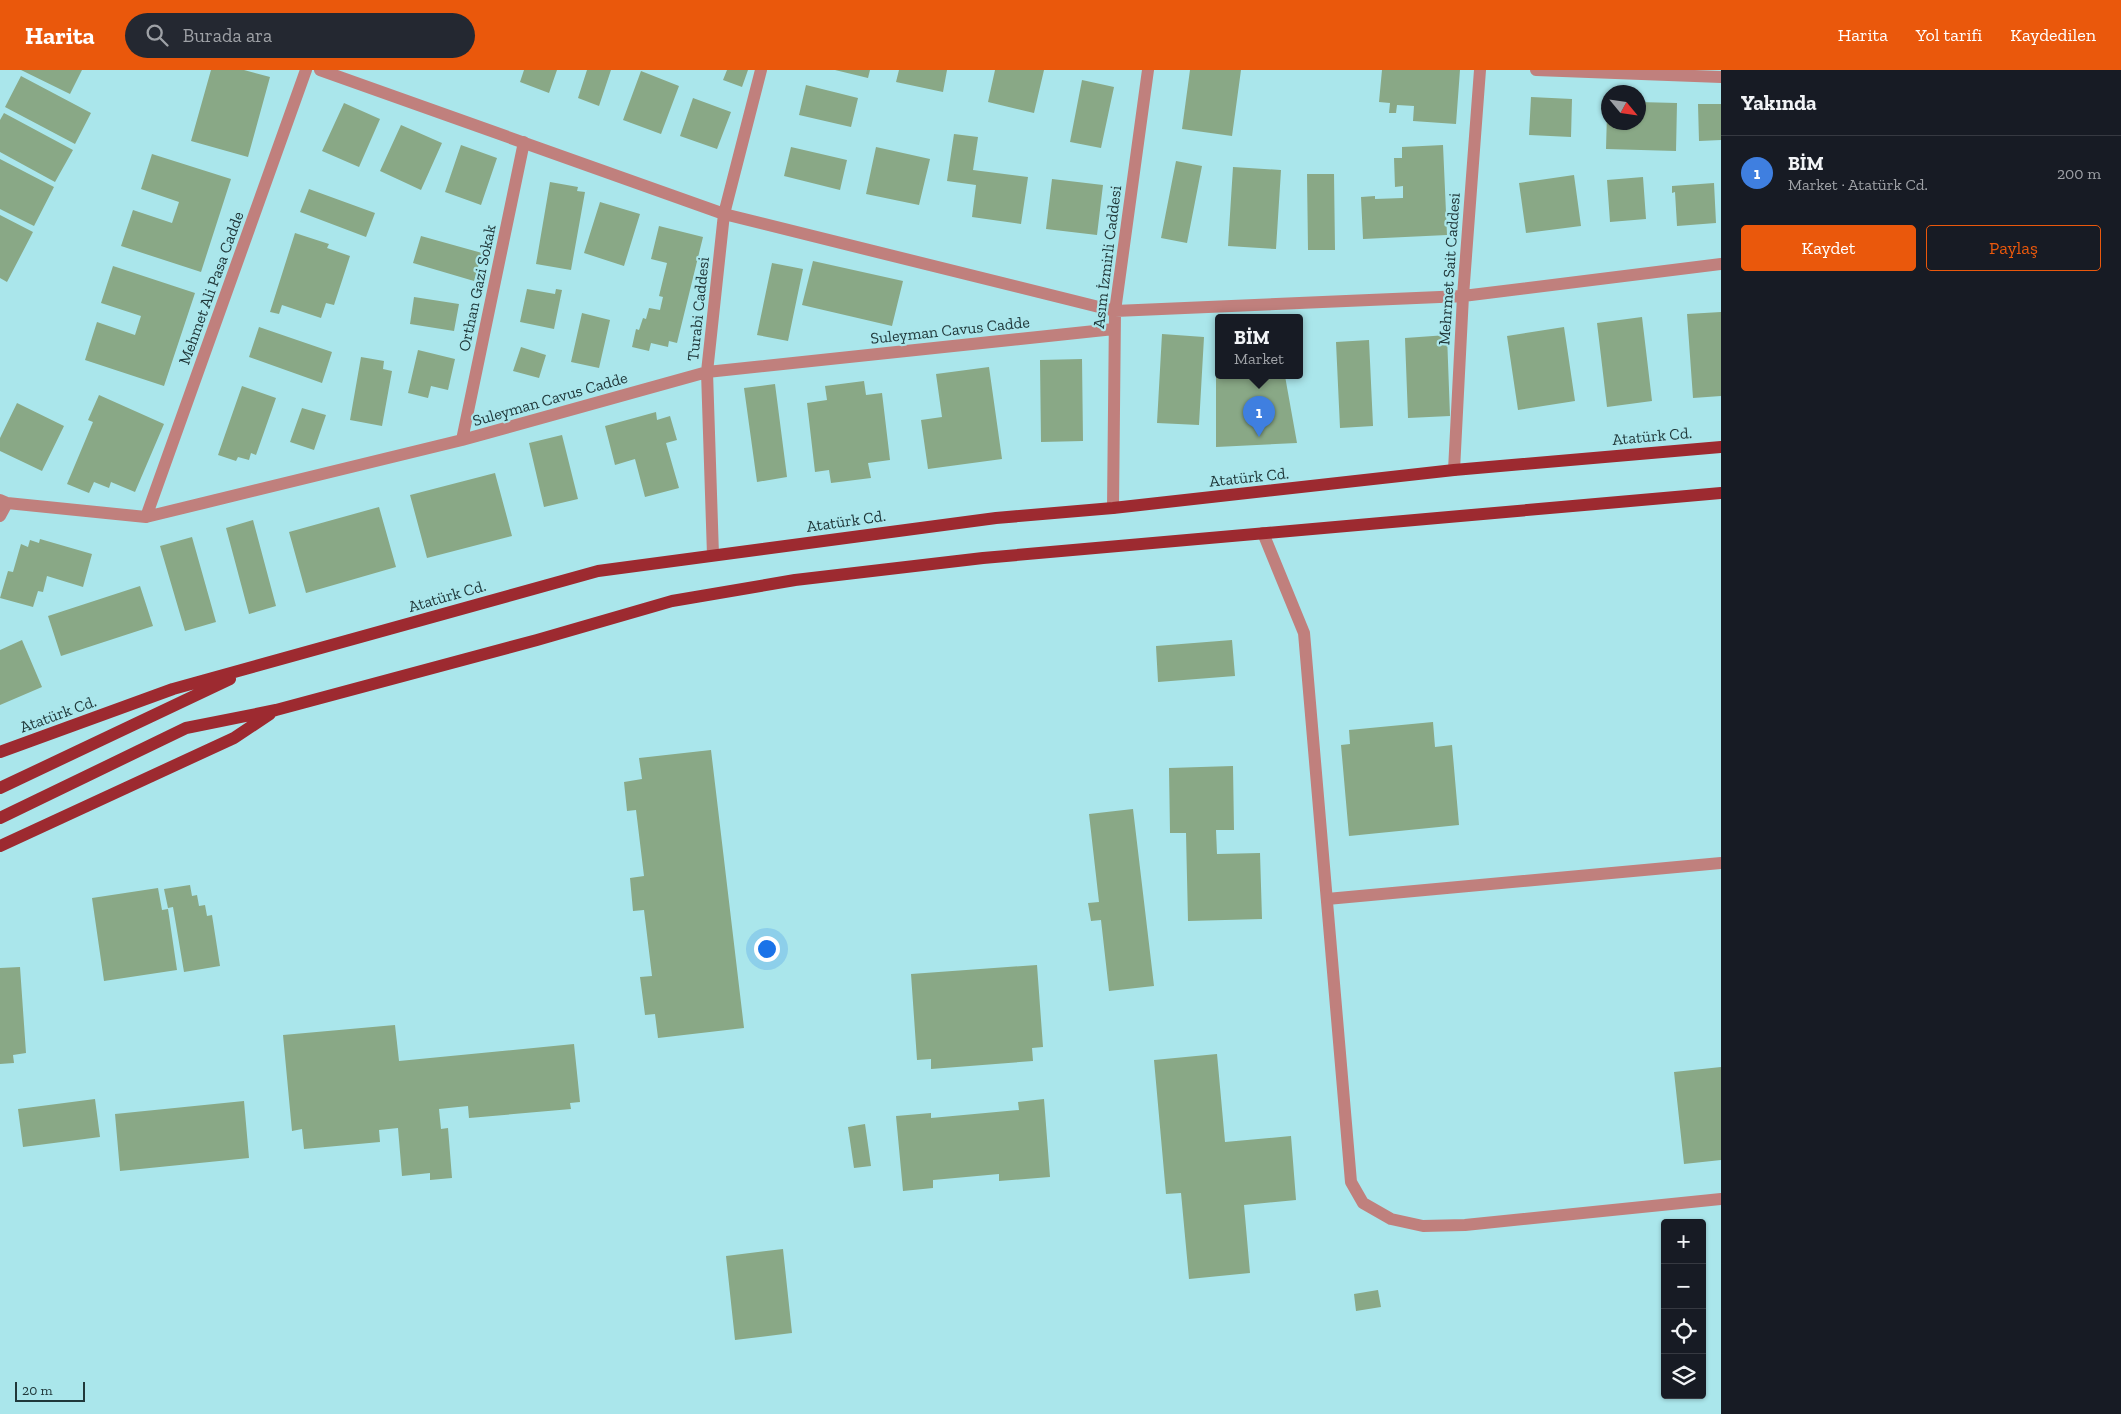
<!DOCTYPE html>
<html lang="tr">
<head>
<meta charset="utf-8">
<style>
  :root { --surface:#171b24; --page:#242831; --text:#f1f3f6; --muted:#9ea1a6; --line:#363941; --accent:#ea580c }
  body { margin:0; font-family:"Zilla Slab",serif; background:var(--page); color:var(--text) }
  .controls { position:absolute; right:15px; bottom:15px; display:grid; overflow:hidden; border-radius:5px; box-shadow:0 1px 4px #0004 }
  .controls button { width:45px; height:45px; display:grid; place-items:center; padding:0; border:0; border-bottom:1px solid var(--line); background:var(--surface); color:var(--text); font:25px sans-serif }
  .compass { position:absolute; left:1601px; top:15px; width:45px; height:45px; border-radius:50%; background:var(--surface); box-shadow:0 1px 4px #0004; rotate:119deg }
  .scale { position:absolute; left:15px; bottom:12px; width:70px; box-sizing:border-box; padding-left:5px; border:2px solid #20383a; border-top:0; font-size:14px; line-height:18px; white-space:nowrap; color:#20383a; -webkit-text-stroke:4px #aae6eb; paint-order:stroke }
  .you { position:absolute; left:766px; top:878px; width:18px; height:18px; margin:-12px; border:4px solid #fff; border-radius:50%; background:#1a73e8; box-shadow:0 0 0 8px #1a73e833 }
  .badge { display:grid; place-items:center; width:32px; height:32px; border-radius:50%; background:var(--accent); color:#fff; font-size:16px; font-weight:700 }
  .pin { position:absolute; translate:-50% -41px; filter:drop-shadow(0 1px 2px #0008) }
  .pin::after { content:''; position:absolute; top:26px; width:18px; height:15px; background:inherit; clip-path:polygon(0 0,100% 0,50% 100%) }
  .popup { position:absolute; left:1215px; top:244px; width:88px; height:65px; box-sizing:border-box; display:grid; place-content:center; border-radius:5px; background:var(--surface); filter:drop-shadow(0 1px 4px #0005); font-size:16px; white-space:nowrap; color:var(--muted) }
  .popup b { font-size:19px; color:var(--text) }
  .popup::after { content:''; position:absolute; left:50%; top:100%; margin-left:-10px; border:10px solid transparent; border-top-color:var(--surface) }
  .list { margin:0; padding:0; list-style:none }
  h2 { display:flex; justify-content:space-between; align-items:center; height:65px; margin:0; padding:0 20px; font-size:21px }
  h2 small { font-size:16px; font-weight:400; color:var(--muted) }
  .list li { display:grid; grid-template-columns:32px 1fr auto; gap:15px; align-items:center; box-sizing:border-box; height:75px; padding:0 20px; border-top:1px solid var(--line) }
  .list b { display:block; font-size:19px; white-space:nowrap }
  .list p { margin:0; font-size:16px; white-space:nowrap; color:var(--muted) }
  .list em { font-size:16px; font-style:normal; color:var(--muted) }
  .actions { display:flex; gap:10px; padding:15px 20px }
  .actions a { flex:1; padding:11px 0; border:1px solid var(--accent); border-radius:5px; text-align:center; font-size:18px; color:var(--accent) }
  .actions .main { background:var(--accent); color:#fff }
  .icon { flex:none; width:28px; height:28px; fill:none; stroke:currentColor; stroke-width:2; stroke-linecap:round; stroke-linejoin:round }
  .map { position:relative; flex:none; width:1721px; height:1344px; overflow:hidden }
  header { display:flex; align-items:center; gap:30px; box-sizing:border-box; height:70px; padding:0 25px; background:var(--accent); color:#fff }
  header strong { font-size:24px }
  nav { display:flex; gap:28px; margin-inline-start:auto; font-size:18px }
  .search { width:350px; height:45px; background:var(--page); display:flex; align-items:center; gap:12px; box-sizing:border-box; padding:0 18px; border-radius:28px; color:var(--muted); font-size:19px }
  main { display:flex }
  aside { flex:1; background:var(--surface) }
  .map>svg:first-child { display:block }
  .building { fill:#89a886 }
  .lines { fill:none; stroke-linecap:round; stroke-linejoin:round }
  .minor { stroke:#c0807d; stroke-width:12 }
  .major { stroke:#9d2a30; stroke-width:12 }
  .labels { text-anchor:middle; dominant-baseline:central; stroke-width:4.5; stroke-linejoin:round; paint-order:stroke }
  .street-label { font-size:16px; fill:#20383a; stroke:#aae6eb }
</style>
</head>
<body>
<header>
<strong>Harita</strong>
<div class="search"><svg class="icon" aria-label="search" viewBox="0 0 24 24"><circle cx="10" cy="10" r="6"/><path d="M15 15l6 6"/></svg>Burada ara</div>
<nav><a>Harita</a><a>Yol tarifi</a><a>Kaydedilen</a></nav>
</header>
<main>
<div class="map">
<svg width="1721" height="1344" viewBox="0 0 1721 1344">
  <rect width="100%" height="100%" fill="#aae6eb"/>
  <!-- building -->
  <path class="building" d="M 21,0 L 82,0 L 70,24 Z
    M 211,0 L 244,0 L 270,7 L 248,87 L 191,71 Z
    M 524,0 L 557,0 L 549,23 L 520,12 Z
    M 587,0 L 611,0 L 599,36 L 578,28 Z
    M 727,0 L 748,0 L 742,17 L 723,10 Z
    M 835,0 L 870,0 L 868,8 Z
    M 899,0 L 947,0 L 943,22 L 896,12 Z
    M 995,0 L 1044,0 L 1034,43 L 988,32 Z
    M 1190,0 L 1241,0 L 1232,66 L 1182,59 Z
    M 1382,0 L 1460,0 L 1456,54 L 1413,51 L 1414,36 L 1397,35 L 1396,43 L 1389,43 L 1390,33 L 1379,32 Z
    M 641,1 L 679,16 L 661,64 L 623,50 Z
    M 21,6 L 91,43 L 75,74 L 5,37 Z
    M 1082,10 L 1114,17 L 1101,78 L 1070,72 Z
    M 806,15 L 858,28 L 851,57 L 799,45 Z
    M 1531,27 L 1572,29 L 1571,67 L 1529,65 Z
    M 693,28 L 731,42 L 717,79 L 680,66 Z
    M 1638,32 L 1677,33 L 1676,81 L 1606,79 L 1607,43 L 1608,43 L 1608,52 L 1638,52 Z
    M 344,33 L 380,49 L 359,97 L 322,81 Z
    M 1698,34 L 1721,34 L 1721,70 L 1699,71 Z
    M 4,43 L 73,80 L 55,112 L 0,82 L 0,50 Z
    M 401,55 L 442,73 L 421,120 L 380,101 Z
    M 954,64 L 978,67 L 973,100 L 1028,107 L 1021,154 L 972,147 L 976,115 L 947,111 Z
    M 461,75 L 497,88 L 481,135 L 445,122 Z
    M 1443,75 L 1447,165 L 1363,169 L 1361,127 L 1375,126 L 1375,129 L 1403,128 L 1403,116 L 1395,117 L 1394,88 L 1402,88 L 1402,77 Z
    M 791,77 L 847,90 L 840,120 L 784,106 Z
    M 876,77 L 930,89 L 919,135 L 866,124 Z
    M 152,84 L 231,109 L 201,202 L 121,176 L 133,140 L 172,153 L 179,132 L 141,119 Z
    M 0,89 L 54,117 L 34,156 L 0,139 Z
    M 1176,91 L 1202,96 L 1187,173 L 1161,168 Z
    M 1233,97 L 1281,100 L 1276,179 L 1228,176 Z
    M 1307,104 L 1334,104 L 1335,180 L 1308,180 Z
    M 1574,105 L 1581,156 L 1526,163 L 1519,113 Z
    M 1643,107 L 1646,149 L 1610,152 L 1607,110 Z
    M 1052,109 L 1103,115 L 1097,165 L 1046,159 Z
    M 550,112 L 578,117 L 577,121 L 585,122 L 571,200 L 536,194 Z
    M 1714,113 L 1716,153 L 1677,156 L 1675,122 L 1672,123 L 1672,116 Z
    M 309,119 L 375,143 L 366,167 L 300,142 Z
    M 600,132 L 640,144 L 624,196 L 584,183 Z
    M 0,145 L 33,162 L 7,212 L 0,208 Z
    M 659,156 L 703,167 L 677,273 L 669,271 L 668,277 L 651,273 L 649,281 L 632,277 L 636,259 L 639,260 L 643,248 L 646,249 L 649,238 L 660,240 L 663,227 L 659,226 L 667,193 L 651,189 Z
    M 295,163 L 329,174 L 327,178 L 350,186 L 334,235 L 326,233 L 321,248 L 282,235 L 279,244 L 270,242 Z
    M 421,166 L 482,183 L 474,211 L 413,193 Z
    M 813,191 L 903,211 L 892,256 L 802,235 Z
    M 772,193 L 803,199 L 788,271 L 757,265 Z
    M 113,196 L 195,223 L 164,316 L 85,290 L 97,252 L 135,265 L 141,246 L 101,233 Z
    M 527,219 L 555,224 L 556,219 L 562,220 L 554,259 L 520,252 Z
    M 414,227 L 459,234 L 454,261 L 410,254 Z
    M 1721,242 L 1721,326 L 1693,328 L 1687,244 Z
    M 582,243 L 610,250 L 599,298 L 571,292 Z
    M 1642,247 L 1652,331 L 1607,337 L 1597,253 Z
    M 259,257 L 332,282 L 322,313 L 249,287 Z
    M 1564,257 L 1575,331 L 1518,340 L 1507,266 Z
    M 1162,264 L 1204,267 L 1199,355 L 1157,353 Z
    M 1447,265 L 1450,346 L 1408,348 L 1405,268 Z
    M 1369,270 L 1373,356 L 1340,358 L 1336,272 Z
    M 521,277 L 546,285 L 539,308 L 513,301 Z
    M 418,280 L 455,289 L 448,320 L 431,316 L 428,328 L 408,323 Z
    M 361,287 L 384,291 L 383,299 L 392,301 L 382,356 L 350,350 Z
    M 1082,289 L 1083,371 L 1041,372 L 1040,290 Z
    M 1216,290 L 1219,290 L 1219,306 L 1285,306 L 1297,373 L 1216,377 Z
    M 989,297 L 1002,389 L 928,399 L 921,350 L 942,347 L 936,304 Z
    M 864,311 L 866,325 L 882,323 L 890,390 L 868,393 L 871,408 L 831,413 L 829,400 L 815,402 L 807,333 L 827,330 L 825,316 Z
    M 775,314 L 787,407 L 757,412 L 744,318 Z
    M 242,316 L 276,328 L 256,385 L 251,383 L 249,390 L 238,387 L 236,391 L 218,385 Z
    M 99,325 L 164,354 L 135,422 L 111,412 L 109,418 L 94,412 L 89,423 L 67,414 L 93,352 L 88,350 Z
    M 17,333 L 64,356 L 42,401 L 0,381 L 0,368 Z
    M 302,338 L 326,345 L 314,380 L 290,372 Z
    M 656,342 L 657,350 L 670,346 L 677,370 L 666,373 L 679,418 L 645,427 L 635,389 L 615,395 L 605,356 Z
    M 562,365 L 578,429 L 544,437 L 529,373 Z
    M 495,403 L 512,466 L 427,488 L 410,425 Z
    M 379,437 L 396,497 L 306,523 L 289,462 Z
    M 253,450 L 276,536 L 249,544 L 226,458 Z
    M 192,467 L 216,552 L 185,561 L 160,476 Z
    M 40,469 L 92,484 L 83,517 L 47,506 L 43,522 L 38,521 L 33,537 L 0,528 L 8,501 L 13,502 L 21,474 L 28,477 L 30,470 L 39,473 Z
    M 140,516 L 153,556 L 61,586 L 48,546 Z
    M 22,570 L 42,617 L 0,635 L 0,580 Z
    M 1232,570 L 1235,606 L 1158,612 L 1156,576 Z
    M 1433,652 L 1435,677 L 1452,675 L 1459,755 L 1349,766 L 1341,675 L 1350,674 L 1349,660 Z
    M 711,680 L 744,958 L 658,968 L 655,944 L 645,945 L 640,907 L 652,906 L 644,840 L 633,841 L 630,808 L 644,806 L 636,740 L 627,741 L 624,712 L 642,709 L 639,688 Z
    M 1233,696 L 1234,760 L 1216,760 L 1217,784 L 1260,783 L 1262,849 L 1188,851 L 1186,763 L 1170,763 L 1169,698 Z
    M 1133,739 L 1154,916 L 1109,921 L 1101,850 L 1091,851 L 1088,833 L 1099,832 L 1089,744 Z
    M 190,815 L 192,826 L 197,825 L 199,836 L 205,835 L 207,846 L 212,845 L 220,896 L 184,902 L 173,837 L 168,838 L 164,819 Z
    M 158,818 L 162,840 L 168,839 L 177,900 L 104,911 L 92,828 Z
    M 1037,895 L 1043,977 L 1032,978 L 1033,991 L 931,999 L 931,989 L 917,990 L 911,904 Z
    M 20,897 L 26,983 L 13,985 L 14,993 L 0,994 L 0,898 Z
    M 395,955 L 399,991 L 574,974 L 580,1032 L 570,1033 L 571,1039 L 469,1048 L 468,1036 L 439,1039 L 441,1059 L 448,1058 L 452,1108 L 430,1110 L 430,1103 L 402,1106 L 398,1058 L 379,1060 L 380,1072 L 304,1079 L 302,1059 L 292,1061 L 283,965 Z
    M 1217,984 L 1225,1072 L 1291,1066 L 1296,1130 L 1244,1135 L 1250,1203 L 1189,1209 L 1181,1123 L 1166,1124 L 1154,990 Z
    M 1721,997 L 1721,1090 L 1684,1094 L 1674,1002 Z
    M 95,1029 L 100,1067 L 23,1077 L 18,1039 Z
    M 1044,1029 L 1050,1107 L 999,1111 L 999,1104 L 933,1110 L 933,1118 L 903,1121 L 896,1046 L 931,1043 L 931,1048 L 1019,1040 L 1018,1032 Z
    M 244,1031 L 249,1088 L 120,1101 L 115,1044 Z
    M 865,1054 L 871,1096 L 854,1098 L 848,1057 Z
    M 783,1179 L 792,1263 L 735,1270 L 726,1186 Z
    M 1378,1220 L 1381,1237 L 1356,1241 L 1354,1224 Z"/>
  <g class="lines">
    <!-- minor -->
    <path class="minor" d="M 320,0 L 724,144 L 1115,241 L 1463,226 L 1721,194
      M 1536,0 L 1721,7
      M 462,370 L 524,72
      M 1454,400 L 1463,226 L 1480,0
      M 0,430 L 7,433 L 146,447 L 462,370 L 707,302 L 1114,259
      M 1113,438 L 1115,241 L 1148,0
      M 0,446 L 7,433
      M 146,447 L 306,0
      M 1263,463 L 1304,563 L 1351,1112 L 1363,1133 L 1391,1149 L 1423,1156 L 1465,1155 L 1721,1129
      M 713,485 L 707,302 L 724,144 L 761,0
      M 1327,829 L 1721,793"/>
    <!-- major -->
    <path class="major" d="M 0,682 L 173,619 L 598,501 L 996,448 L 1113,438 L 1454,400 L 1721,377
      M 0,718 L 230,609
      M 0,748 L 186,658 L 276,640 L 537,570 L 672,531 L 795,510 L 983,488 L 1721,423
      M 0,776 L 234,668 L 270,644"/>
  </g>
  <g class="labels">
    <!-- street labels -->
    <g class="street-label">
      <text transform="translate(1107 187) rotate(-83)">Asım İzmirli Caddesi</text>
      <text transform="translate(1449 199) rotate(-86)">Mehrmet Sait Caddesi</text>
      <text transform="translate(211 218) rotate(-70)">Mehmet Ali Pasa Cadde</text>
      <text transform="translate(477 218) rotate(-78)">Orthan Gazi Sokak</text>
      <text transform="translate(698 239) rotate(-84)">Turabi Caddesi</text>
      <text transform="translate(950 260) rotate(-6)">Suleyman Cavus Cadde</text>
      <text transform="translate(550 329) rotate(-16)">Suleyman Cavus Cadde</text>
      <text transform="translate(1652 366) rotate(-5)">Atatürk Cd.</text>
      <text transform="translate(1249 407) rotate(-6)">Atatürk Cd.</text>
      <text transform="translate(846 451) rotate(-8)">Atatürk Cd.</text>
      <text transform="translate(447 526) rotate(-16)">Atatürk Cd.</text>
      <text transform="translate(58 644) rotate(-20)">Atatürk Cd.</text>
    </g>
  </g>
</svg>
<div class="controls">
<button>+</button>
<button>−</button>
<button><svg class="icon" aria-label="locate" viewBox="0 0 24 24"><circle cx="12" cy="12" r="6"/><path d="M12 2v4M12 18v4M2 12h4M18 12h4"/></svg></button>
<button><svg class="icon" aria-label="layers" viewBox="0 0 24 24"><path d="M12 4l9 5-9 5-9-5zM3 14l9 5 9-5"/></svg></button>
</div>
<svg class="compass" viewBox="-18 -18 36 36"><path d="M0-13l5 13h-10z" fill="#e53935"/><path d="M0 13l5-13h-10z" fill="#9ea1a6"/></svg>
<div class="scale">20 m</div>
<div class="you"></div>
<div class="pin badge" style="left:1259px;top:367px;background:#3f7fe0">1</div>
<div class="popup"><b>BİM</b>Market</div>
</div>
<aside>
<h2>Yakında<small></small></h2>
<ul class="list">
<li><span class="badge" style="background:#3f7fe0">1</span><div><b>BİM</b><p>Market · Atatürk Cd.</p></div><em>200 m</em></li>
</ul>
<div class="actions"><a class="main">Kaydet</a><a>Paylaş</a></div>
</aside>
</main>
</body>
</html>
